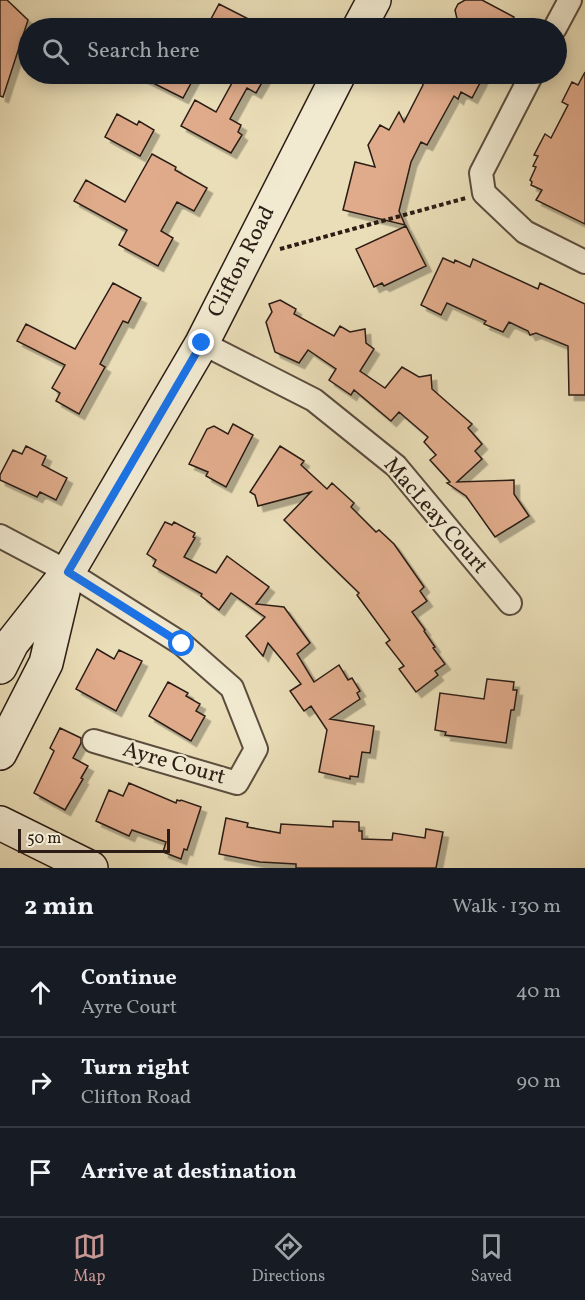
<!DOCTYPE html>
<html lang="en">
<head>
<meta charset="utf-8">
<style>
  :root { --surface:#171b24; --page:#20242c; --text:#f1f3f6; --muted:#9ea1a6; --line:#363941; --accent:#c59692 }
  body { margin:0; font-family:Vollkorn,serif; background:var(--page); color:var(--text) }
  .scale { position:absolute; left:18px; bottom:15px; width:152px; box-sizing:border-box; padding-left:6px; border:3px solid #2b1d15; border-top:0; font-size:16px; line-height:21px; white-space:nowrap; color:#2b1d15; -webkit-text-stroke:4px #f1ead1; paint-order:stroke }
  .stop { position:absolute; width:18px; height:18px; margin:-14px; border:4px solid #1a73e8; border-radius:50%; background:#fff }
  .stop.end { background:#1a73e8; border-color:#fff; box-shadow:0 2px 6px #0008 }
  .list { margin:0; padding:0; list-style:none }
  h2 { display:flex; justify-content:space-between; align-items:center; height:78px; margin:0; padding:0 24px; font-size:26px }
  h2 small { font-size:20px; font-weight:400; color:var(--muted) }
  .list li { display:grid; grid-template-columns:39px 1fr auto; gap:18px; align-items:center; box-sizing:border-box; height:90px; padding:0 24px; border-top:2px solid var(--line) }
  .list b { display:block; font-size:22px; white-space:nowrap }
  .list p { margin:0; font-size:20px; white-space:nowrap; color:var(--muted) }
  .list em { font-size:20px; font-style:normal; color:var(--muted) }
  .icon { flex:none; width:33px; height:33px; fill:none; stroke:currentColor; stroke-width:2; stroke-linecap:round; stroke-linejoin:round }
  .map { position:relative; flex:none; width:585px; height:868px; overflow:hidden }
  .search { position:absolute; background:var(--surface); box-shadow:0 3px 15px #0003; left:18px; right:18px; top:18px; height:66px; display:flex; align-items:center; gap:15px; box-sizing:border-box; padding:0 21px; border-radius:33px; color:var(--muted); font-size:22px }
  .sheet { height:348px; background:var(--surface) }
  nav { display:flex; justify-content:space-around; align-items:center; box-sizing:border-box; height:84px; border-top:2px solid var(--line); background:var(--surface); font-size:16px; color:var(--muted) }
  nav a { display:grid; justify-items:center; gap:3px }
  nav .on { color:var(--accent) }
  .map>svg:first-child { display:block }
  .building { fill:#e0ab8b; stroke:#2b1d15; stroke-width:1.5; filter:url(#shadow) }
  .lines { fill:none; stroke-linecap:round; stroke-linejoin:round }
  .minor-casing { stroke:#5b4d3e; stroke-width:26 }
  .secondary-casing { stroke:#2b1d15; stroke-width:36 }
  .path { stroke:#2b1d15; stroke-width:4; stroke-dasharray:4.5 3; stroke-linecap:butt }
  .minor { stroke:#f1ead1; stroke-width:22 }
  .secondary { stroke:#f1ead1; stroke-width:33 }
  .route { stroke:#1a73e8; stroke-width:8 }
  .labels { text-anchor:middle; dominant-baseline:central; stroke-width:4.5; stroke-linejoin:round; paint-order:stroke }
  .street-label { font-size:22px; fill:#2b1d15; stroke:#f1ead1 }
</style>
</head>
<body>
<div class="map">
<svg width="585" height="868" viewBox="0 0 585 868">
  <defs>
    <filter id="shadow"><feDropShadow dx="5.5" dy="5.5" stdDeviation="0" flood-color="#0004"/></filter>
  </defs>
  <rect width="100%" height="100%" fill="#eadeb8"/>
  <filter id="stains"><feTurbulence type="fractalNoise" baseFrequency=".00333" numOctaves="4"/><feColorMatrix values="0 0 0 0 .2 0 0 0 0 .09 0 0 0 0 .02 0 0 0 .5 -.17"/></filter>
  <radialGradient id="worn" r=".72"><stop offset=".6" stop-color="#630" stop-opacity="0"/><stop offset="1" stop-color="#630" stop-opacity=".3"/></radialGradient>
  <!-- building -->
  <path class="building" d="M 0,0 L 7,0 L 28,20 L 3,97 L 0,96 Z
    M 465,0 L 482,0 L 514,17 L 507,28 L 455,28 L 458,23 L 455,10 L 458,4 Z
    M 219,4 L 266,28 L 228,28 L 211,19 Z
    M 585,72 L 585,224 L 536,200 L 542,190 L 531,185 L 532,182 L 530,180 L 536,167 L 533,166 L 538,156 L 534,155 L 545,134 L 551,138 L 568,105 L 562,102 L 572,82 L 578,85 Z
    M 135,74 L 196,74 L 183,98 Z
    M 219,74 L 267,74 L 256,93 L 247,88 L 230,119 L 241,125 L 238,132 L 242,135 L 231,153 L 181,126 L 195,100 L 216,112 L 233,81 Z
    M 420,74 L 471,74 L 482,79 L 472,98 L 461,92 L 458,99 L 454,96 L 427,145 L 421,142 L 411,162 L 399,211 L 405,225 L 343,210 L 355,162 L 375,167 L 368,145 L 380,125 L 389,130 L 399,112 L 404,122 L 423,85 Z
    M 117,114 L 137,125 L 139,121 L 154,130 L 140,156 L 105,137 Z
    M 152,154 L 176,167 L 175,170 L 207,188 L 194,211 L 177,202 L 161,231 L 173,238 L 158,266 L 119,245 L 127,230 L 74,201 L 86,180 L 125,202 Z
    M 406,226 L 426,266 L 384,286 L 382,283 L 374,287 L 356,249 Z
    M 443,258 L 454,263 L 455,260 L 470,267 L 473,259 L 538,289 L 540,283 L 585,304 L 585,395 L 569,395 L 568,346 L 536,333 L 530,335 L 528,331 L 509,322 L 503,332 L 484,324 L 486,321 L 447,303 L 441,315 L 421,305 Z
    M 113,283 L 141,298 L 128,323 L 123,321 L 100,364 L 105,367 L 79,414 L 56,401 L 60,393 L 52,388 L 65,365 L 17,341 L 26,324 L 75,349 Z
    M 280,300 L 296,309 L 294,314 L 334,336 L 340,326 L 350,332 L 365,329 L 366,343 L 374,349 L 360,371 L 385,388 L 402,367 L 419,377 L 431,375 L 432,389 L 472,424 L 468,428 L 482,444 L 475,451 L 482,459 L 457,482 L 514,480 L 514,494 L 529,516 L 495,537 L 466,496 L 447,483 L 450,482 L 430,460 L 436,455 L 424,442 L 428,437 L 399,412 L 391,421 L 354,390 L 351,395 L 329,380 L 336,369 L 308,350 L 299,363 L 275,352 L 266,322 L 272,312 L 269,304 Z
    M 233,424 L 253,435 L 226,487 L 206,476 L 208,472 L 189,464 L 207,429 L 214,426 L 228,434 Z
    M 26,446 L 46,456 L 42,465 L 67,478 L 56,500 L 40,492 L 37,497 L 0,480 L 0,475 L 13,450 L 22,454 Z
    M 280,446 L 304,461 L 301,465 L 327,489 L 332,483 L 354,503 L 351,507 L 376,532 L 379,530 L 394,544 L 424,587 L 420,591 L 427,601 L 412,612 L 425,630 L 424,631 L 435,647 L 433,648 L 445,664 L 435,671 L 438,675 L 416,692 L 399,669 L 404,666 L 386,643 L 390,640 L 357,595 L 359,593 L 284,520 L 311,492 L 258,506 L 255,495 L 250,492 Z
    M 165,522 L 172,525 L 174,522 L 195,533 L 193,537 L 195,538 L 184,557 L 216,573 L 227,556 L 269,587 L 256,604 L 284,607 L 310,643 L 297,654 L 314,682 L 339,665 L 348,680 L 352,678 L 360,691 L 357,693 L 360,699 L 330,719 L 374,726 L 370,753 L 362,752 L 358,777 L 350,776 L 350,779 L 319,772 L 327,730 L 311,706 L 304,711 L 290,691 L 301,684 L 283,661 L 268,643 L 263,656 L 246,636 L 265,617 L 231,593 L 219,610 L 201,596 L 202,594 L 153,566 L 156,560 L 147,554 Z
    M 97,649 L 114,659 L 119,650 L 142,661 L 116,711 L 76,689 Z
    M 487,679 L 514,682 L 513,690 L 517,690 L 514,710 L 511,710 L 506,743 L 445,735 L 446,732 L 435,730 L 440,693 L 484,699 Z
    M 168,682 L 188,693 L 186,696 L 200,704 L 196,711 L 205,716 L 191,741 L 149,716 Z
    M 60,728 L 81,738 L 81,743 L 73,758 L 88,766 L 81,778 L 83,779 L 65,810 L 34,793 L 54,751 L 50,748 Z
    M 129,783 L 176,803 L 177,800 L 180,801 L 181,800 L 201,807 L 187,850 L 184,849 L 181,859 L 163,852 L 166,842 L 132,830 L 129,836 L 96,821 L 109,790 L 123,796 Z
    M 226,818 L 248,823 L 247,827 L 280,833 L 281,824 L 333,827 L 333,821 L 359,822 L 359,831 L 362,831 L 362,839 L 392,840 L 393,833 L 425,838 L 426,829 L 443,832 L 436,868 L 296,868 L 296,864 L 260,862 L 219,854 Z"/>
  <g class="lines">
    <defs>
      <path id="minor" d="M 555,28 L 570,0
        M 532,74 L 481,173 L 484,193 L 525,232 L 585,262
        M 202,343 L 314,400 L 396,466 L 510,603
        M 0,536 L 68,572 L 182,644 L 232,688 L 256,749 L 237,783 L 94,741"/>
      <path id="secondary" d="M 359,28 L 374,0
        M 0,667 L 12,643 L 68,572 L 202,343 L 339,74
        M 0,753 L 46,663 L 65,583
        M 0,823 L 91,868"/>
    </defs>
    <!-- minor casing -->
    <use href="#minor" class="minor-casing"/>
    <!-- secondary casing -->
    <use href="#secondary" class="secondary-casing"/>
    <!-- path -->
    <path class="path" d="M 280,249 L 466,198"/>
    <!-- minor -->
    <use href="#minor" class="minor"/>
    <!-- secondary -->
    <use href="#secondary" class="secondary"/>
  </g>
  <g class="lines">
    <!-- route -->
    <path class="route" d="M 182,644 L 68,572 L 202,343"/>
  </g>
  <g class="labels">
    <!-- street labels -->
    <g class="street-label">
      <text transform="translate(242 262) rotate(-63)">Clifton Road</text>
      <text transform="translate(435 516) rotate(49)">MacLeay Court</text>
      <text transform="translate(174 764) rotate(16)">Ayre Court</text>
    </g>
  </g>
  <rect width="100%" height="100%" filter="url(#stains)"/>
  <rect width="100%" height="100%" fill="url(#worn)"/>
</svg>
<div class="scale">50 m</div>
<div class="stop" style="left:182px;top:644px"></div>
<div class="stop end" style="left:202px;top:343px"></div>
<div class="search"><svg class="icon" aria-label="search" viewBox="0 0 24 24"><circle cx="10" cy="10" r="6"/><path d="M15 15l6 6"/></svg>Search here</div>
</div>
<section class="sheet">
<h2>2 min<small>Walk · 130 m</small></h2>
<ul class="list">
<li><svg class="icon" aria-label="ahead" viewBox="0 0 24 24"><path d="M12 20V5M6 11l6-6 6 6"/></svg><div><b>Continue</b><p>Ayre Court</p></div><em>40 m</em></li>
<li><svg class="icon" aria-label="right" viewBox="0 0 24 24"><path d="M7 20v-9h11M14 6l5 5-5 5"/></svg><div><b>Turn right</b><p>Clifton Road</p></div><em>90 m</em></li>
<li><svg class="icon" aria-label="arrive" viewBox="0 0 24 24"><path d="M6 21V4h12l-3 4 3 4H6"/></svg><div><b>Arrive at destination</b></div></li>
</ul>
</section>
<nav>
<a class="on"><svg class="icon" aria-label="map" viewBox="0 0 24 24"><path d="M3 6l6-2 6 2 6-2v14l-6 2-6-2-6 2zM9 4v14M15 6v14"/></svg>Map</a>
<a><svg class="icon" aria-label="directions" viewBox="0 0 24 24"><path d="M12 3l9 9-9 9-9-9zM9 14v-3h6M13 9l2 2-2 2"/></svg>Directions</a>
<a><svg class="icon" aria-label="saved" viewBox="0 0 24 24"><path d="M7 4h10v16l-5-4-5 4z"/></svg>Saved</a>
</nav>
</body>
</html>
